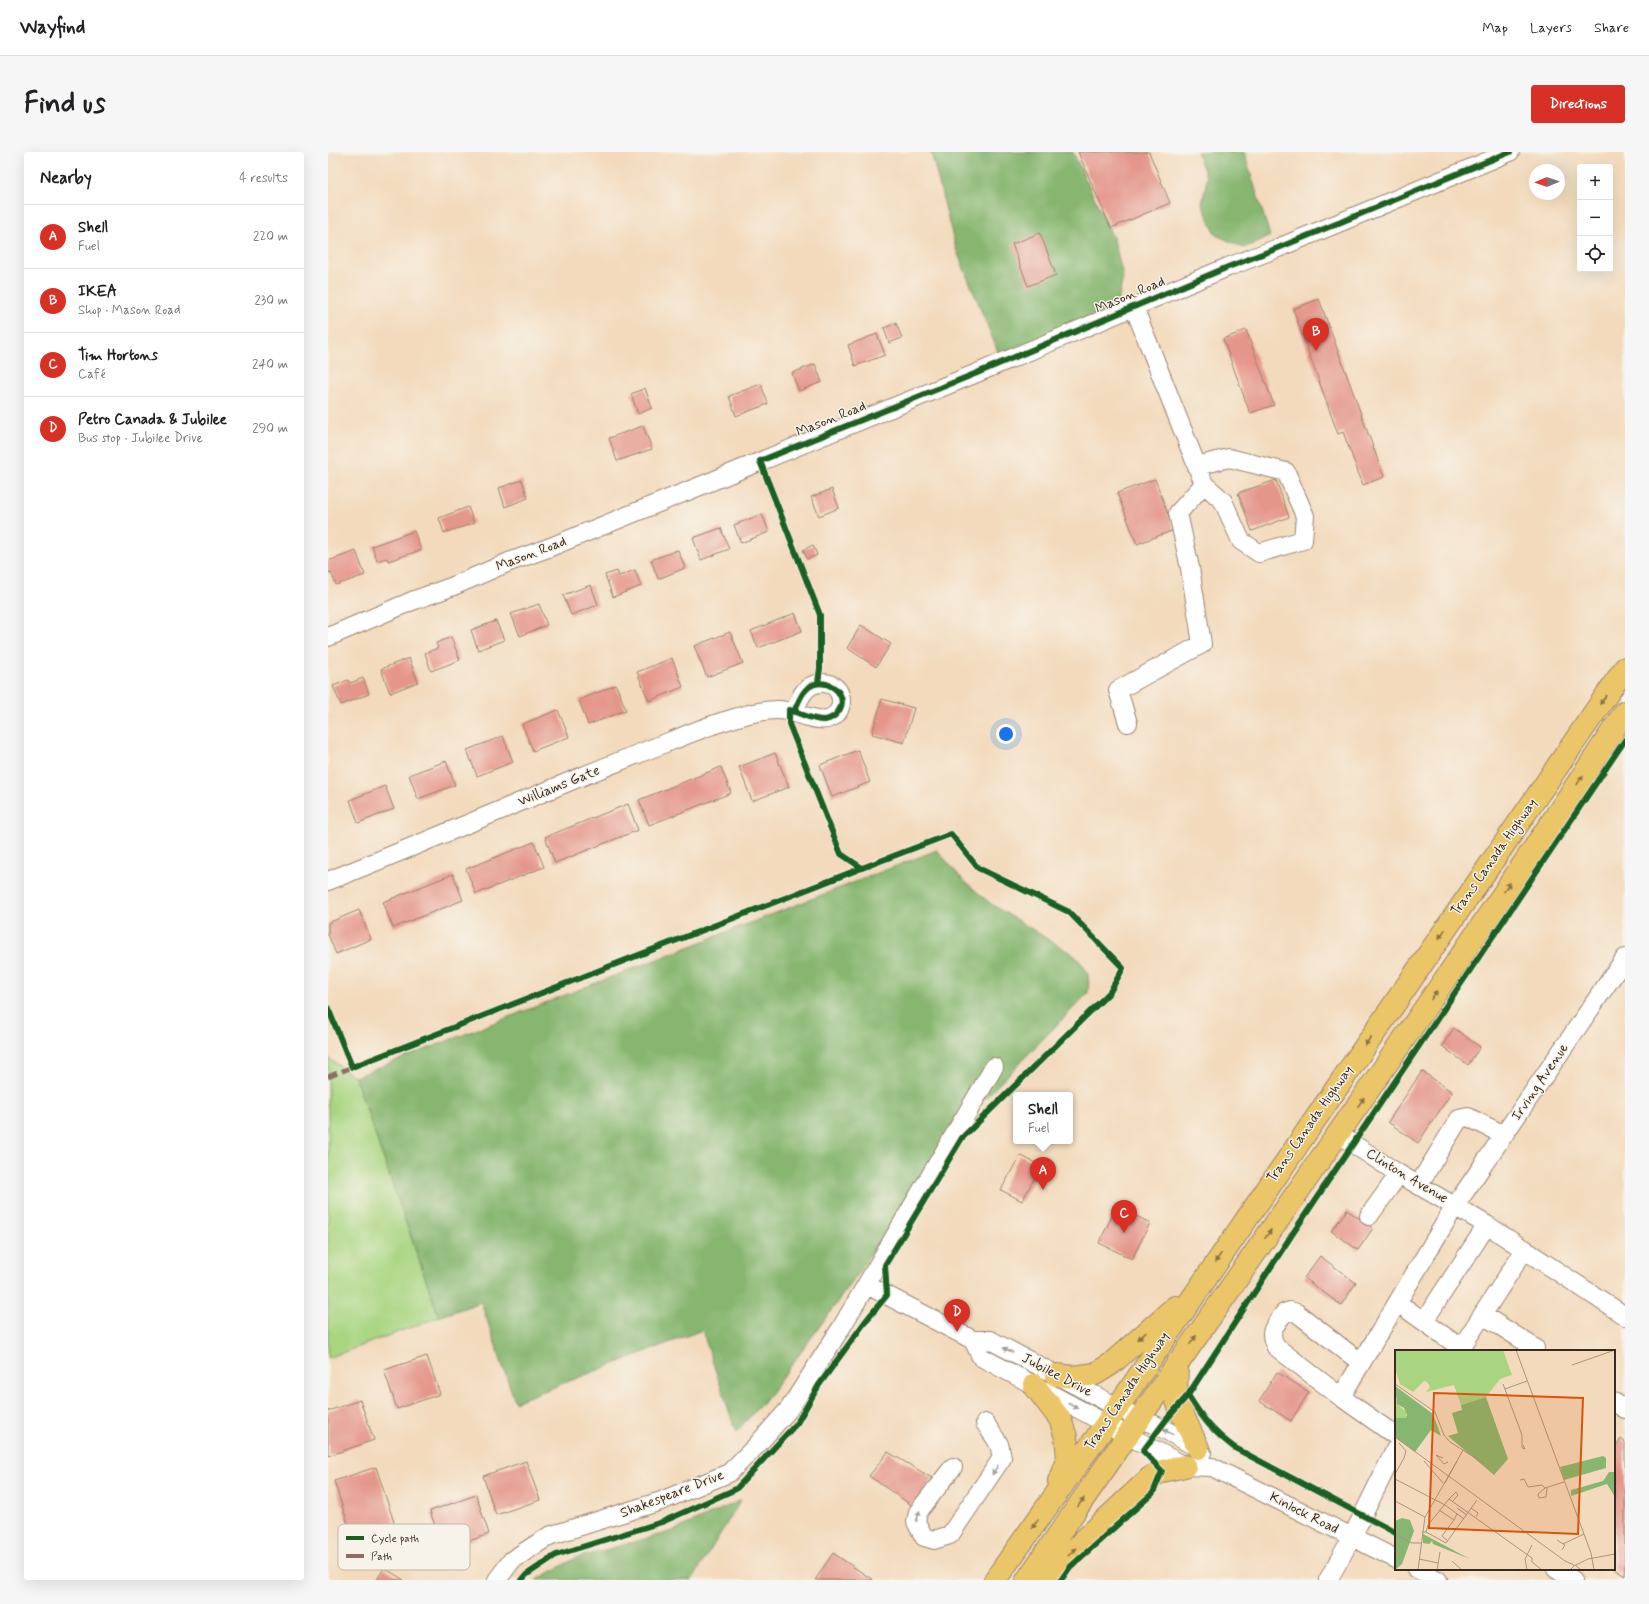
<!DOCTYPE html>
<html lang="en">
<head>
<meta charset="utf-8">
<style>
  :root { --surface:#fff; --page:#f6f6f6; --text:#202124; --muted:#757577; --line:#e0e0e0; --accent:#d93025 }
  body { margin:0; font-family:Mynerve,sans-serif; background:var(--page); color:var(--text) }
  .controls { position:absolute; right:12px; top:12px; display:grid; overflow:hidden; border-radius:4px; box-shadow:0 4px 16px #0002 }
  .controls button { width:36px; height:36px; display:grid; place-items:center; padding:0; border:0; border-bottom:1px solid var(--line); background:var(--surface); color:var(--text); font:20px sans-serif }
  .compass { position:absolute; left:1201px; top:12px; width:36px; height:36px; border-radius:50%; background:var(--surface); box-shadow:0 4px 16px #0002; rotate:268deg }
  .you { position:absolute; left:678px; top:582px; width:14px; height:14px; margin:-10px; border:3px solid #fff; border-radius:50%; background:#1a73e8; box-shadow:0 0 0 6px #1a73e833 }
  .badge { display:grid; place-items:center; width:26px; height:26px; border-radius:50%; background:var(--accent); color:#fff; font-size:13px; font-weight:700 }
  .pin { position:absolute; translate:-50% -33px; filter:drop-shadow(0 1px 2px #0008) }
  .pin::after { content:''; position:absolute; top:21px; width:14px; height:12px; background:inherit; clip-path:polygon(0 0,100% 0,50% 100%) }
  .popup { position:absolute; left:685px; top:940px; width:60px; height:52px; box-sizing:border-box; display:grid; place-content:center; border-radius:4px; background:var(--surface); filter:drop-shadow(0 1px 3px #0005); font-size:13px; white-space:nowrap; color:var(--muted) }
  .popup b { font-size:15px; color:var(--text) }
  .popup::after { content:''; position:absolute; left:50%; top:100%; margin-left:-8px; border:8px solid transparent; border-top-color:var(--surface) }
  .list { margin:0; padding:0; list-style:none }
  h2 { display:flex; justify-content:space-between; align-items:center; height:52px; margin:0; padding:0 16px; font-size:17px }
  h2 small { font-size:13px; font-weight:400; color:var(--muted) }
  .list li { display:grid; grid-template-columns:26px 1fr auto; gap:12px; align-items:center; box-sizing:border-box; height:64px; padding:0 16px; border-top:1px solid var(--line) }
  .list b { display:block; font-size:15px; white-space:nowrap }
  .list p { margin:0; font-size:13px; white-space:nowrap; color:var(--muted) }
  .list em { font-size:13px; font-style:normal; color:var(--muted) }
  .icon { flex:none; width:22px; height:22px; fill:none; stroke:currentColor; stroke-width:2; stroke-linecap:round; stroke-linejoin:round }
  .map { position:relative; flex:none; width:1297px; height:1428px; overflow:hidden; border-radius:4px }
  header { display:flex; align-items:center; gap:24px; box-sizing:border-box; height:56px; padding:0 20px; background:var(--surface); border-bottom:1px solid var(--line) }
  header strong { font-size:19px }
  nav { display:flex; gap:22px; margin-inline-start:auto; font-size:14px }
  .intro { display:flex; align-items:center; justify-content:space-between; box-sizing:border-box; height:96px; padding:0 24px }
  h1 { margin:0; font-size:28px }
  .button { padding:10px 18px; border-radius:4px; background:var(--accent); color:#fff; font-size:14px; font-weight:700 }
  main { display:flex; gap:24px; padding:0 24px }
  aside { flex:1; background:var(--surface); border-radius:4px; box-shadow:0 4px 16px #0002 }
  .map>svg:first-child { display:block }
  .green { fill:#a9d581; stroke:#728050 }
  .forest { fill:#86b66f; stroke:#607046 }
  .building { fill:#e5968a }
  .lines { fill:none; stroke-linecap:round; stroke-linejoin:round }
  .minor-casing { stroke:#97826d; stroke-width:20 }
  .highway-casing { stroke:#97826d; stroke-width:24 }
  .minor { stroke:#fff; stroke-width:18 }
  .highway { stroke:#ebc669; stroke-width:22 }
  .quiet { stroke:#8d6e63; stroke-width:5; stroke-dasharray:10 5; stroke-linecap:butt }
  .cycleway-casing { stroke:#f7f3e8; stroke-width:8 }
  .cycleway { stroke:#1b5e20; stroke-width:6 }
  .oneway { fill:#8a7040 }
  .oneway2 { fill:#a79f9a }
  .labels { text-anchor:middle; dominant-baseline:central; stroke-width:3; stroke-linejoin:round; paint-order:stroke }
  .street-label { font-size:14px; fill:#3b2a1e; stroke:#f7f3e8 }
  .inset-road { fill:none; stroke:#a9947d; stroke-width:1 }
  .view { fill:#d7540e; fill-opacity:0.15; stroke:#d7540e; stroke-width:2 }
  .inset-edge { fill:none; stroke:#3b2a1e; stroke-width:2 }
  .key { fill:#f7f3e8; stroke:#bfb7ab; stroke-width:1 }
  .key-label { font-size:11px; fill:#3b2a1e }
</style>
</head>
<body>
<header>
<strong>Wayfind</strong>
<nav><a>Map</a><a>Layers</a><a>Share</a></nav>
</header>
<div class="intro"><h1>Find us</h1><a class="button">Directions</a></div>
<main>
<aside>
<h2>Nearby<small>4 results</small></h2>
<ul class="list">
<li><span class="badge">A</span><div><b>Shell</b><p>Fuel</p></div><em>220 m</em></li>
<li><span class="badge">B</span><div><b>IKEA</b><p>Shop · Mason Road</p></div><em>230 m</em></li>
<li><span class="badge">C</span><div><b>Tim Hortons</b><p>Café</p></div><em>240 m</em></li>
<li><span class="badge">D</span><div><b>Petro Canada &amp; Jubilee</b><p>Bus stop · Jubilee Drive</p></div><em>290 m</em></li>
</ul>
</aside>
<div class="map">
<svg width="1297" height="1428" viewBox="0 0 1297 1428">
  <rect width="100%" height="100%" fill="#f7f3e8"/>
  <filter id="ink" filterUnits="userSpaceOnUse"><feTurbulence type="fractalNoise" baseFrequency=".025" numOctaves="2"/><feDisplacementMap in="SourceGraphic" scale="8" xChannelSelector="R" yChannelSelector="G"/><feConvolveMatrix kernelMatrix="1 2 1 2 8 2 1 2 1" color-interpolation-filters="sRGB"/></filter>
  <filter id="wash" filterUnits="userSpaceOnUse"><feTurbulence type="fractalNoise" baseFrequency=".012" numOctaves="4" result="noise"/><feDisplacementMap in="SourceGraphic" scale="16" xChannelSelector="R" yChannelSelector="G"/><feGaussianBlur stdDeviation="0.9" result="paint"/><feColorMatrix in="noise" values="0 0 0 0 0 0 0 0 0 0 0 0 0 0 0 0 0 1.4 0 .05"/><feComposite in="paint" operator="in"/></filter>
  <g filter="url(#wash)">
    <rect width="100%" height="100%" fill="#f3dabc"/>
    <!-- green -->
    <path class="green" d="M 0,906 L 27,925 L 111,1165 L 0,1206 Z"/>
    <!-- forest -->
    <path class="forest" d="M 603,0 L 745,0 L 786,88 L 795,125 L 789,154 L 671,202 L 628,97 Z
      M 869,0 L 916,0 L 942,84 L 916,96 L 888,83 L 874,52 L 879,27 Z
      M 609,698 L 634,727 L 663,752 L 747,804 C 760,818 762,822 760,841 L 621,983 L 526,1127 L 443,1241 L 408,1280 L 374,1178 L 187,1250 L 153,1150 L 111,1165 L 27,925 Z
      M 413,1348 L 364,1428 L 208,1428 L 248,1406 L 345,1379 Z"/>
    <g id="blocks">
      <!-- building -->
      <path class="building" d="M 750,0 L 821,0 L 842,51 L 783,76 Z
        M 712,81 L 728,123 L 700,134 L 684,92 Z
        M 991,147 L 1056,325 L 1035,333 L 1015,280 L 1010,282 L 965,157 Z
        M 568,171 L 574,186 L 561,191 L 556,176 Z
        M 918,178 L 946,253 L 922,261 L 895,187 Z
        M 549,182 L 557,203 L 527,214 L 520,193 Z
        M 487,212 L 494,230 L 471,239 L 464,221 Z
        M 433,232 L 440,252 L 408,264 L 401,244 Z
        M 317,236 L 324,256 L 310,262 L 303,242 Z
        M 315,274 L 324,297 L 289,309 L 281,286 Z
        M 827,327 L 846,378 L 809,392 L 789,341 Z
        M 194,328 L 200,346 L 177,355 L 171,336 Z
        M 948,328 L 961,365 L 924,379 L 910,341 Z
        M 504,337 L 511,356 L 491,364 L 483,345 Z
        M 140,355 L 146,371 L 116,381 L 111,366 Z
        M 434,362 L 441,380 L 413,391 L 406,373 Z
        M 393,376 L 401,397 L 373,408 L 365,386 Z
        M 86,379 L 93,398 L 60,409 L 59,406 L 49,409 L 44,394 Z
        M 485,393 L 489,403 L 479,407 L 475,398 Z
        M 350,398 L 357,416 L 330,427 L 323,408 Z
        M 28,399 L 37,423 L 8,433 L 3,420 L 0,421 L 0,409 Z
        M 307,418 L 313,434 L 285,445 L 277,423 L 289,419 L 291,424 Z
        M 263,433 L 270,453 L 243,463 L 235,443 Z
        M 211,452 L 219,473 L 192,484 L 183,462 Z
        M 467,461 L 474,479 L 430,496 L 423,479 Z
        M 168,469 L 176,488 L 150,498 L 143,478 Z
        M 533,473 L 563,492 L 548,515 L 519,496 Z
        M 402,480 L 415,511 L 379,525 L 366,494 Z
        M 123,485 L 132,508 L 103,519 L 97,501 L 110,496 L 108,491 Z
        M 81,506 L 90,530 L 62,541 L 53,517 Z
        M 344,506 L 355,535 L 321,549 L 309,520 Z
        M 35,526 L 41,542 L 13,553 L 5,534 L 20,528 L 22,531 Z
        M 288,533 L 298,558 L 260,573 L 251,548 Z
        M 554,547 L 586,556 L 576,591 L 544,582 Z
        M 230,558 L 241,585 L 205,599 L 194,572 Z
        M 175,584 L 185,610 L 149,624 L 139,598 Z
        M 530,598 L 542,630 L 504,645 L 492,613 Z
        M 447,601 L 461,635 L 424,649 L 411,615 Z
        M 118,609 L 127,633 L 90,647 L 81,623 Z
        M 393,615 L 403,641 L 321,673 L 311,648 Z
        M 57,634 L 66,657 L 30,671 L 22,648 Z
        M 300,652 L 310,678 L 227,711 L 217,685 Z
        M 206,690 L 216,715 L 148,742 L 138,717 Z
        M 125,722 L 135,748 L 65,776 L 55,750 Z
        M 31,758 L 43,787 L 8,802 L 0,782 L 0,771 Z
        M 1126,876 L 1152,895 L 1140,913 L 1114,894 Z
        M 1094,919 L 1124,940 L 1090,991 L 1060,970 Z
        M 692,1003 L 713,1014 L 694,1049 L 673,1038 Z
        M 789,1054 L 822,1071 L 804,1107 L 771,1091 Z
        M 1019,1058 L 1045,1076 L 1030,1098 L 1003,1079 Z
        M 992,1104 L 1028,1131 L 1013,1153 L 976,1126 Z
        M 99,1204 L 112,1242 L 69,1257 L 56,1218 Z
        M 949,1220 L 981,1240 L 963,1269 L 931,1249 Z
        M 32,1248 L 46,1288 L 0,1304 L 0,1259 Z
        M 1293,1287 L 1297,1290 L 1297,1424 L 1286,1417 L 1286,1298 Z
        M 560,1300 L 604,1326 L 586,1355 L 541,1324 Z
        M 198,1309 L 212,1348 L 168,1363 L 155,1324 Z
        M 48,1315 L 66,1370 L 24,1384 L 6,1329 Z
        M 148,1343 L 161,1382 L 115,1398 L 102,1359 Z
        M 505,1401 L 545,1428 L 487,1428 Z
        M 56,1416 L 76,1428 L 49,1428 Z"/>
    </g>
  </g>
  <g filter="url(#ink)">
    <use href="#blocks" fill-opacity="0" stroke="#97826d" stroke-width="1"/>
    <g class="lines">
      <defs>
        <path id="minor" d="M 869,314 L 901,306 L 958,320 L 977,364 L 975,388 L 931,401 L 913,389 L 895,349 L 876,332
          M 0,485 L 84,449 L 123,435 L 181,410 L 220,396 L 649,221 L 900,115 L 950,96 L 1182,0
          M 800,571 L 790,538 L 874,492 L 862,416 L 850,361 L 876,332 L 806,155
          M 0,729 C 85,695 170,659 255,624 C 285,612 314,600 343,589 C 361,582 379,574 397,569 C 413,564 432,558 450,558 C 469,558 496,577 509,561 C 513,556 514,549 512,543 C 507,527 485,528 476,540 C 472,545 469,553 466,560
          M 1010,982 L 1071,1022 L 1159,1073 L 1297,1164
          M 1091,1032 L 1131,967 L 1140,965 L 1176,983
          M 1041,1064 L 1071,1022
          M 539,1133 L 645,1188 L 662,1188 L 810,1266 L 832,1275 L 870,1296 L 874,1301
          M 1070,1151 L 1133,1196
          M 1155,1163 L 1207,1196 L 1205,1199
          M 1096,1169 L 1159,1073
          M 645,1188 L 653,1205 L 857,1314 L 884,1315 L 1068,1407
          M 1131,1199 L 1197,1097
          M 1013,1245 L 948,1195 C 939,1179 947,1174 956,1161 L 962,1159 L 969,1161 L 1032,1210
          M 1286,1250 L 1297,1257
          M 1068,1284 L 1013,1245 L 1127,1054 L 1297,806
          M 625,1315 L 590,1360 L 588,1370 L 596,1385 L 606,1388 L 622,1383 L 674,1306 L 671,1292 L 657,1271
          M 1088,1417 L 1110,1428
          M 1228,1417 L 1245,1428
          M 169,1428 L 184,1408 L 221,1384 L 333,1349 L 401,1321 L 428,1294 L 461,1257 L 513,1176 L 666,915
          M 1000,1428 L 1024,1385 L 1068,1296"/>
        <path id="highway" d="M 849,1212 L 848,1246 L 851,1255 L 870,1296
          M 728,1223 L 746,1225 L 767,1222 L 783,1212 L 847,1155
          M 706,1233 L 732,1267 L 738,1285 L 740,1305 L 731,1329
          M 667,1428 L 778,1272 L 1297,516
          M 699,1428 C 899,1139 1104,853 1297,560
          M 717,1428 L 755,1389 L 822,1326 L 834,1319 L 857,1314"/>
      </defs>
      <!-- minor casing -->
      <use href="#minor" class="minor-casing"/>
      <!-- highway casing -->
      <use href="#highway" class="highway-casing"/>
      <!-- minor -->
      <use href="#minor" class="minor"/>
      <!-- highway -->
      <use href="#highway" class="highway"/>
      <!-- quiet -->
      <path class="quiet" d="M 0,925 L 24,915"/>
      <defs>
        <path id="cycleway" d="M 490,531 L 492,516 L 492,463 L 432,309 L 649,221 L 900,115 L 950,96 L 1182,0
          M 0,856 L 24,915 L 534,716
          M 860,1243 C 875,1267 884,1279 907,1296 L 1068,1381
          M 194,1428 L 198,1423 L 228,1403 L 334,1370 L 408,1337 L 469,1271 L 491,1233 L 537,1170 L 559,1143 L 557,1113 L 634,986 L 782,840 L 795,816 L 741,760 L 650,716 L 623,682 L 534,716 L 513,702 L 461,572 L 461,558 C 473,561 485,569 497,568 C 503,567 507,564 510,560 C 525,540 491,519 476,540 C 472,545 469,553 466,560
          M 733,1428 L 742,1415 L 825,1341 L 834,1319 L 815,1299 L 838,1268 L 860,1243 L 965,1081 L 1297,588"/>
      </defs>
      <!-- cycleway casing -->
      <use href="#cycleway" class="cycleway-casing"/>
      <!-- cycleway -->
      <use href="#cycleway" class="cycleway"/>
    </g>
    <!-- one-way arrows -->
    <defs><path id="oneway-solid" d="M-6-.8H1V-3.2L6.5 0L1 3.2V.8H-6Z"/></defs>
    <g class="oneway">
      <use href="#oneway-solid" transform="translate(1275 548) rotate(125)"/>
      <use href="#oneway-solid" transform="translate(1252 628) rotate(-57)"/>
      <use href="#oneway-solid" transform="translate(1179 735) rotate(-56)"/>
      <use href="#oneway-solid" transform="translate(1114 782) rotate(125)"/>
      <use href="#oneway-solid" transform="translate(1106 843) rotate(-56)"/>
      <use href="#oneway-solid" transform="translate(1040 889) rotate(125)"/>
      <use href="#oneway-solid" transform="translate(1033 950) rotate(-55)"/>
      <use href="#oneway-solid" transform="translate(940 1082) rotate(-55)"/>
      <use href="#oneway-solid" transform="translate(890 1106) rotate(125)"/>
      <use href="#oneway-solid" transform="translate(814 1184) rotate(138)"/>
      <use href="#oneway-solid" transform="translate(865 1188) rotate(-55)"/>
      <use href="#oneway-solid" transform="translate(753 1350) rotate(-55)"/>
      <use href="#oneway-solid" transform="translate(707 1372) rotate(125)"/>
      <use href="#oneway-solid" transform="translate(744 1400) rotate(-46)"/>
    </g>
    <g class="oneway2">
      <use href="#oneway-solid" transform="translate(680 1198) rotate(-152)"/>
      <use href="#oneway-solid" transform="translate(745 1254) rotate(28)"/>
      <use href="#oneway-solid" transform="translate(840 1280) rotate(-151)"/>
      <use href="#oneway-solid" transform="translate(667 1318) rotate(122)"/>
      <use href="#oneway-solid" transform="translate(590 1364) rotate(-73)"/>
    </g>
  </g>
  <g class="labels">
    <!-- street labels -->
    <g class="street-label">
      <text transform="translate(802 143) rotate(-23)">Mason Road</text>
      <text transform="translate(503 267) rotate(-22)">Mason Road</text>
      <text transform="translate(203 402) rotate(-21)">Mason Road</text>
      <text transform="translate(231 634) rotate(-22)">Williams Gate</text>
      <text transform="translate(1166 705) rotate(-55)">Trans Canada Highway</text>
      <text transform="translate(1212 930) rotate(-56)">Irving Avenue</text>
      <text transform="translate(982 972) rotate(-55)">Trans Canada Highway</text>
      <text transform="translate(1079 1024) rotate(31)">Clinton Avenue</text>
      <text transform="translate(729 1223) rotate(28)">Jubilee Drive</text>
      <text transform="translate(799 1239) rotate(-56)">Trans Canada Highway</text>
      <text transform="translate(344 1342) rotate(-21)">Shakespeare Drive</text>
      <text transform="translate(976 1361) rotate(27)">Kinlock Road</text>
    </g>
  </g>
  <!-- overview -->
  <g transform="translate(1067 1198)">
    <rect width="220" height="220" fill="#f3dabc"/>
    <path d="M 0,0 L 108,0 L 117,25 L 105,29 L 91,47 L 66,55 L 59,35 L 31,42 L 35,37 L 32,32 L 29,31 L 18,42 L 5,34 L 0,18 ZM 0,46 L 2,54 L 11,62 L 11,68 L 0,68 Z" fill="#a9d581"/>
    <path d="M 0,36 L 38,64 L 46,86 L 36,80 L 20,102 L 0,87 L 0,68 L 11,68 L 12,65 L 9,58 L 2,54 ZM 91,47 L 113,109 L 99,125 L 53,86 L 63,83 L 57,63 L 67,60 L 66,55 ZM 208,106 L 211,108 L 211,118 L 169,130 L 165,117 ZM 214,122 L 220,122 L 220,147 L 212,134 L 176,146 L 176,140 L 208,131 ZM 7,168 L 15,170 L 19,181 L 7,214 L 0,220 L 0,171 ZM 28,184 L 75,209 L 38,194 L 37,191 L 34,194 L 28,193 Z" fill="#86b66f"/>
    <path class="inset-road" d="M 121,0 L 196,203 L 199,220M 177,15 L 220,0M 0,34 L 40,62 L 49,85 L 55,92 L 90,114M 108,34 L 127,85 L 127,98 L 130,99 L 128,95M 110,39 L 132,31M 0,87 L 170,211 L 179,215M 4,93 L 11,101 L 9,108M 48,108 L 41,105 L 49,114 L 53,112M 29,111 L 48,133M 0,124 L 9,108M 0,129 L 50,155 L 69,169M 125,130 L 129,129 L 133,137 L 147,135 L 150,138 L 169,132M 50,133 L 68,100M 150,138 L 143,144 L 144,148 L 151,147 L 152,138M 54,149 L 61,142 L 63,145 L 58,151M 0,151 L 30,167M 62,158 L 72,165M 76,158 L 83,163 L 81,167M 44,160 L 59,170 L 62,164M 27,182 L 31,182 L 33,175 L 54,149 L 137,208 L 137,212 L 147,220M 31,182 L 51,193 L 82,150M 0,184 L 17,193 L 26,193M 162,190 L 170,195 L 167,200M 53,191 L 47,186 L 59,170M 168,194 L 189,184M 24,209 L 43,213M 57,211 L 67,220M 181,215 L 193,209 L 220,204M 23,220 L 30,167 L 62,111M 42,220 L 45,202M 132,220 L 130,209 L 137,195M 175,220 L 180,215 L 186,220"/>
    <path class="view" d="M 39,43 L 188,48 L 183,184 L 34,178 Z"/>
    <rect width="220" height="220" class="inset-edge"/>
  </g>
  <!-- legend -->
  <rect x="10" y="1372" width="132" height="46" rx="6" class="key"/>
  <rect x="18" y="1384" width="18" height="4" fill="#1b5e20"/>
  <rect x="18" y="1402" width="18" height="4" fill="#8d6e63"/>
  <g class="key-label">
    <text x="43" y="1390">Cycle path</text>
    <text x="43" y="1408">Path</text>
  </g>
</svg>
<div class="controls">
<button>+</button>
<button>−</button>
<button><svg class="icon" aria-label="locate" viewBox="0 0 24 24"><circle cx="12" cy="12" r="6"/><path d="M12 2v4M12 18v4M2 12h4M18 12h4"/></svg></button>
</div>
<svg class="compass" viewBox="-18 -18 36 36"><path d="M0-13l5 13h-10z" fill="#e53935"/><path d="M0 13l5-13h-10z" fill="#757577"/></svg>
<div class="you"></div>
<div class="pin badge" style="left:715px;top:1038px">A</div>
<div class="popup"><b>Shell</b>Fuel</div>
<div class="pin badge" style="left:988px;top:199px">B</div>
<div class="pin badge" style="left:796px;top:1081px">C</div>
<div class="pin badge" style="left:629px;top:1180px">D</div>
</div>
</main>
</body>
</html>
